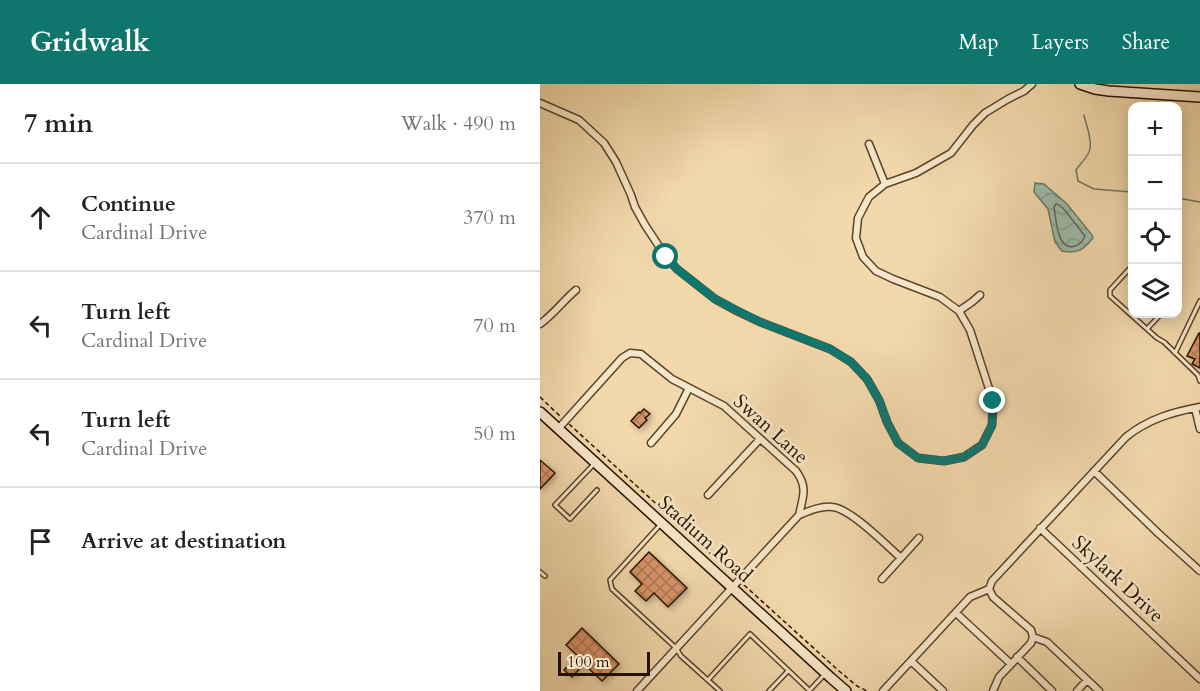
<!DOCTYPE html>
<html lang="en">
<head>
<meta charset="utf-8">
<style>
  :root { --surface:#fff; --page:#f2f2f2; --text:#222; --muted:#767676; --line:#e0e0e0; --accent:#0f766e }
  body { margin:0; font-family:Cardo,serif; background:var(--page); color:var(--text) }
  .controls { position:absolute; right:18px; top:18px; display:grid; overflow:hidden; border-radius:12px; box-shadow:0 3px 15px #0003 }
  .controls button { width:54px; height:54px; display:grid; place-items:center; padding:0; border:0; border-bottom:2px solid var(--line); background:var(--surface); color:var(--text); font:30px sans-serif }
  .scale { position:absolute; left:18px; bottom:15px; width:92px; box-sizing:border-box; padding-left:6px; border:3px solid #261200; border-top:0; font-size:16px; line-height:21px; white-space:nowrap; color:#261200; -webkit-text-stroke:4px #f7e6c8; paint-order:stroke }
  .stop { position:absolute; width:18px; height:18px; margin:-14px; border:4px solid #0f766e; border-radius:50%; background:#fff }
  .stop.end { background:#0f766e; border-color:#fff; box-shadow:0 2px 6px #0008 }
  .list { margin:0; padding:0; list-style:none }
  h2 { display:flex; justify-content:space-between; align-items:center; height:78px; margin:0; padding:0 24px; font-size:26px }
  h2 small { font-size:20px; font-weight:400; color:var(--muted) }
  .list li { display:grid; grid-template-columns:39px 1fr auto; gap:18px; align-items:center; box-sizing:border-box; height:108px; padding:0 24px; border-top:2px solid var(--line) }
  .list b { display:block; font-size:22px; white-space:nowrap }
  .list p { margin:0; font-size:20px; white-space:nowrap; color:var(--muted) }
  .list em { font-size:20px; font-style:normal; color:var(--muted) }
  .icon { flex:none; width:33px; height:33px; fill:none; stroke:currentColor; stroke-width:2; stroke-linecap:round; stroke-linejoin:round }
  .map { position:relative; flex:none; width:660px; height:607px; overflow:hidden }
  header { display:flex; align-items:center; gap:36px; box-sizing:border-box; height:84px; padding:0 30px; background:var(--accent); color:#fff }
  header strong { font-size:28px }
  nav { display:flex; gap:33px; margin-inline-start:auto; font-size:21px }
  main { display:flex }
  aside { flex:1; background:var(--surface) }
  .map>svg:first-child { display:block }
  .water { fill:url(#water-waves); stroke:#6c7765; stroke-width:1.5 }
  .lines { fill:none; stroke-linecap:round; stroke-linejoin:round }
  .shore { stroke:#606654; stroke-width:1.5 }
  .stream { stroke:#6c7765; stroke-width:1.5 }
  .building { fill:url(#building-cross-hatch); stroke:#261200; stroke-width:1.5; filter:url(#shadow) }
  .lane-casing { stroke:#59442b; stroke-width:6 }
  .street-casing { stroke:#59442b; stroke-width:9 }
  .secondary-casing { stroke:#261200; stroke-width:12 }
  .path { stroke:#261200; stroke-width:1.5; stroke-dasharray:4.5 3; stroke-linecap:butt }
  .lane { stroke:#f7e6c8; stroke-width:3 }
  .street { stroke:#f7e6c8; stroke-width:6 }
  .secondary { stroke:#f7e6c8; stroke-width:9 }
  .route { stroke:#0f766e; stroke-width:8 }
  .labels { text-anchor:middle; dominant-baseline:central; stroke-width:5; stroke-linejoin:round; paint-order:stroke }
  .street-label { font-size:20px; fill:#261200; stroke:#f7e6c8 }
</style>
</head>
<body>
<header>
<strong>Gridwalk</strong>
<nav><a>Map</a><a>Layers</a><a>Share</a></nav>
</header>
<main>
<aside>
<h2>7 min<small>Walk · 490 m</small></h2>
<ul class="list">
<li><svg class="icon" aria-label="ahead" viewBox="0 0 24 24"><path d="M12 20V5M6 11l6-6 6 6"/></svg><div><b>Continue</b><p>Cardinal Drive</p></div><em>370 m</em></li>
<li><svg class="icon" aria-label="left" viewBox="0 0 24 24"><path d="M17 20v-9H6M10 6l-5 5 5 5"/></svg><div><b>Turn left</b><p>Cardinal Drive</p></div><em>70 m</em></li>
<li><svg class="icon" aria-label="left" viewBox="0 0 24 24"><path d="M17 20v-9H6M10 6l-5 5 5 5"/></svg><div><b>Turn left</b><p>Cardinal Drive</p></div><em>50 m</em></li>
<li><svg class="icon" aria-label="arrive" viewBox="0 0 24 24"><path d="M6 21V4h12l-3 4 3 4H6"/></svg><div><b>Arrive at destination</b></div></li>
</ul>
</aside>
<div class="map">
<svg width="660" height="607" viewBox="0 0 660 607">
  <defs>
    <pattern id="water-waves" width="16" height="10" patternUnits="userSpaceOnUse" patternTransform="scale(1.5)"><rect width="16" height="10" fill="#9bbaa9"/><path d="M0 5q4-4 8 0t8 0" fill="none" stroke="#859f90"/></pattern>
    <pattern id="building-cross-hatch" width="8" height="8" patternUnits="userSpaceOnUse" patternTransform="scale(1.5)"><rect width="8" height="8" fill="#d69268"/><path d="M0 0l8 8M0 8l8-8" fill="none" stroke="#ad7653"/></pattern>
    <filter id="shadow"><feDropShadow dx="2.5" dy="2.5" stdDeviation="3" flood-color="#0004"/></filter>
  </defs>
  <rect width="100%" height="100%" fill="#f2d8ab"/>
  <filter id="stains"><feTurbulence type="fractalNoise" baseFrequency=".00333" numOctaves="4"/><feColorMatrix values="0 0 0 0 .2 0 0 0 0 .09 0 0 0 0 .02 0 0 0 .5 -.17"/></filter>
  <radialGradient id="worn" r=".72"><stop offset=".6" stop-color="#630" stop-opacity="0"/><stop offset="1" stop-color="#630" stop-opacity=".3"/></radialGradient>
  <!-- water -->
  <path class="water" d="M 495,99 L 504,100 L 527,120 L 552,151 L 553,154 C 543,166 538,170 522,167 L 515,158 L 508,125 L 494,108 Z"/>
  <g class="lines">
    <!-- shore -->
    <path class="shore" d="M 516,120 L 519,121 L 523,124 L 545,152 C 543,156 541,160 535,162 C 517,168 516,134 514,123 Z"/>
    <!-- stream -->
    <path class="stream" d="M 544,31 C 546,41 552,54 550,65 C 549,72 540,80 536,86 L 538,97 L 554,105 L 592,108
      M 638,114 L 660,118"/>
  </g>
  <!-- building -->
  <path class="building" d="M 659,249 L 660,249 L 660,284 L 652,280 L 655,275 L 647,272 Z
    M 104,325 L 110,330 L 105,334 L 107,336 L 99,344 L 91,337 L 99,328 L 100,329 Z
    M 0,376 L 15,389 L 0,405 Z
    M 109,468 L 147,504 L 128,523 L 114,509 L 106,517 L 95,507 L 102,500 L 90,488 Z
    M 42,544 L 79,580 L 62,597 L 44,580 L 32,593 L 24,586 L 38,572 L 26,561 Z"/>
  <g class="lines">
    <defs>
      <path id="lane" d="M 592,182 L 570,206 L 570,212 L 617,254 L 624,258 L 658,291 L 660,297
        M 607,245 L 621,230
        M 635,269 L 660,217
        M 54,380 L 15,421 L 30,435 L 57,406
        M 120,441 L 70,496 L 72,505 L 136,564 L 141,572 L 180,607
        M 0,488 L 5,492
        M 168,596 L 210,550 L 269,606
        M 229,607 L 248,587
        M 269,607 L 284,591"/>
      <path id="street" d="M 0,19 L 39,36 L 64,59 L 76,78 L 91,111 L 95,123 L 105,141 L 126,173 L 137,185 L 175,215 L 197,227 L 220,238 L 290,265 L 311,278 L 327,295 L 339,316 L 347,338 L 358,359 L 378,374 L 404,377 L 424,373 L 442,361 L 452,341 L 453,317 L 430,246 L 419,227 L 400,213 L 353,195 L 336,187 L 323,173 L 316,154 L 318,134 L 329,113 L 345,100 L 376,89 L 411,69 L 433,41 L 445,29 L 468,15 L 484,7 L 492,0
        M 329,60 L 345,100
        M 419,227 L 432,218 L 440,211
        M 0,240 C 13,231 23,217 36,206
        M 655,324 L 660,345
        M 18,345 L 82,274 L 90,269 L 101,270 L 132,295 L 184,322 L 256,387 C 268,403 263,413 259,431 L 97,607
        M 111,359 L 136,330 L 149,304
        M 554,387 L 618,449 L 660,487
        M 168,411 L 220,355
        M 259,431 C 269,427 280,422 292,423 C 310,424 346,461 361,474
        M 500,444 L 660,595
        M 342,495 L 379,454
        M 416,529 L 471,580
        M 493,553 L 507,558 L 559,607
        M 477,573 L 512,607
        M 371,577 L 403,607
        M 343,607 L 430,513 L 449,505
        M 453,607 L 459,593 L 491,559 L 493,553 L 491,546 L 453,513 L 449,505 L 452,497 L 586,353 C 608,335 633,328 660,323
        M 537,607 L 547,596"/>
      <path id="secondary" d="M 540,0 L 555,5 L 569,7 L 660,13
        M 0,328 L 291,594 L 306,607"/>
    </defs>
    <!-- lane casing -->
    <use href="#lane" class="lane-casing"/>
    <!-- street casing -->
    <use href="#street" class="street-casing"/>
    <!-- secondary casing -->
    <use href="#secondary" class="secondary-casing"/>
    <!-- path -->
    <path class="path" d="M 0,313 L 21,333
      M 29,340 L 194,491
      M 204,501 L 299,587 L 317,602 L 327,607"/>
    <!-- lane -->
    <use href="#lane" class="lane"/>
    <!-- street -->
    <use href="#street" class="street"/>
    <!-- secondary -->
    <use href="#secondary" class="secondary"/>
  </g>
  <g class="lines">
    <!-- route -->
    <path class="route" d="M 126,173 L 137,185 L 175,215 L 220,238 L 290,265 L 311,278 L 327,295 L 339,316 L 347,338 L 358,359 L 378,374 L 404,377 L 424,373 L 442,361 L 452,341 L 453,317"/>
  </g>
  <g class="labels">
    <!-- street labels -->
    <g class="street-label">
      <text transform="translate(231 345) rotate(42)">Swan Lane</text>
      <text transform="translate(165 455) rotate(42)">Stadium Road</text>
      <text transform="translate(578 495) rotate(43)">Skylark Drive</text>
    </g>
  </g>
  <rect width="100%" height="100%" filter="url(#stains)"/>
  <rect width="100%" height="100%" fill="url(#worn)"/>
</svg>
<div class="controls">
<button>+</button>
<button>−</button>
<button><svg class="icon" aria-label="locate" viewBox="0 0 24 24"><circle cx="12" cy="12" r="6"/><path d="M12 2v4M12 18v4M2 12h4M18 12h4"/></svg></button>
<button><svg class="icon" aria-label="layers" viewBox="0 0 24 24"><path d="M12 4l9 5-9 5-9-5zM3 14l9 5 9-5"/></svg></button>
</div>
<div class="scale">100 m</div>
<div class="stop" style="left:126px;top:173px"></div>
<div class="stop end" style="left:453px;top:317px"></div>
</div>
</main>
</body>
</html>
